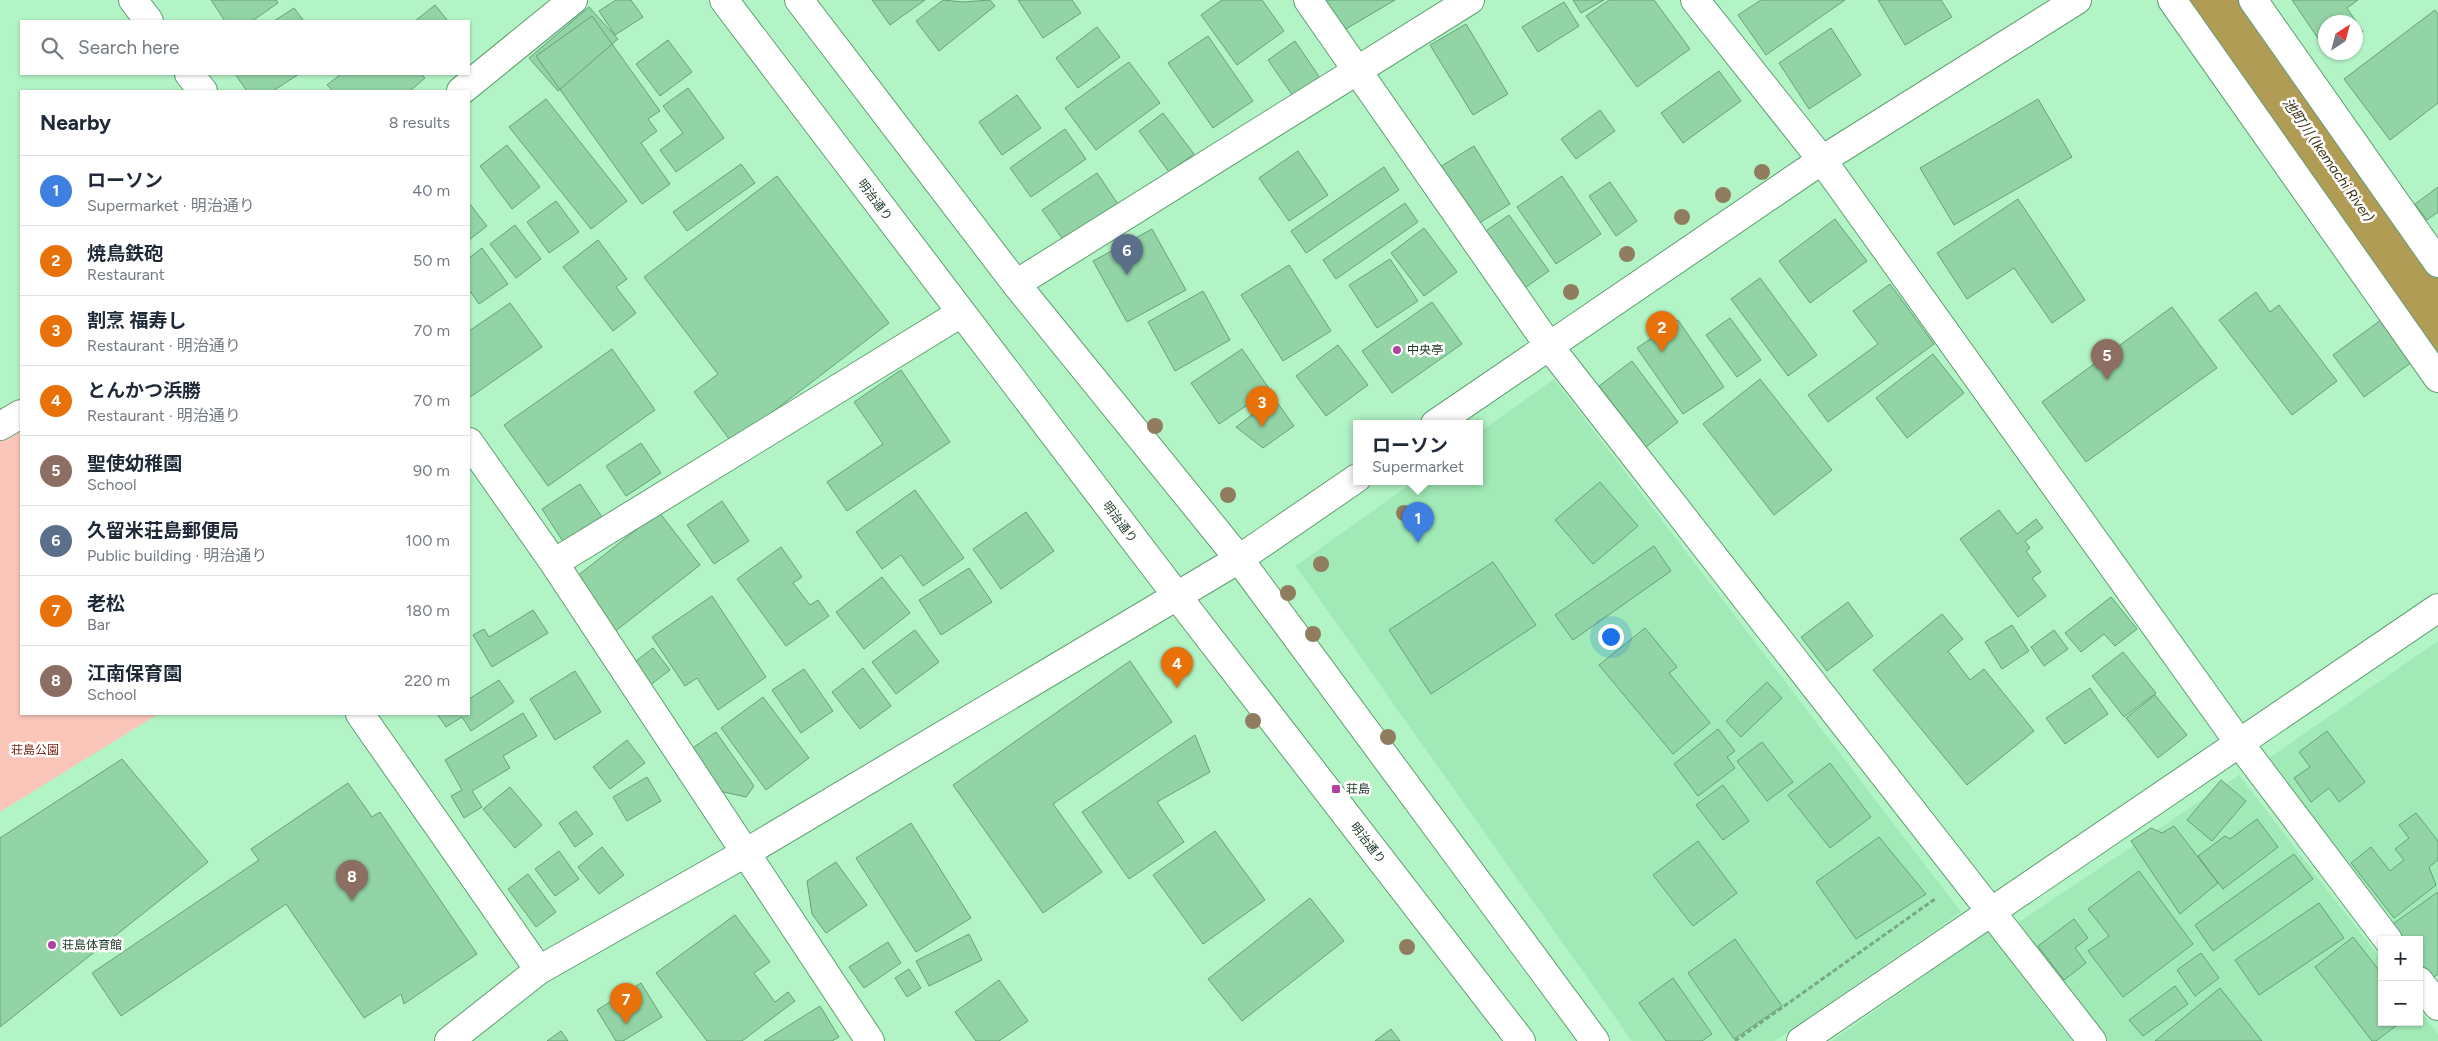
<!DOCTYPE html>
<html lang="en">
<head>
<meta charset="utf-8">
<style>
  :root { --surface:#fff; --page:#f6f6f7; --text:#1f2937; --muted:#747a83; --line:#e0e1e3; --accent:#b042a1 }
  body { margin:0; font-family:Figtree,"Noto Sans JP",sans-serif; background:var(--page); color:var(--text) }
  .controls { position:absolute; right:15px; bottom:15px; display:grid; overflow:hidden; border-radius:0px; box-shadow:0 1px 4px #0004 }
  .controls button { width:45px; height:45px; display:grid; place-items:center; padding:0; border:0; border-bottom:1px solid var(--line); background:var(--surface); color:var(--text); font:25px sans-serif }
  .compass { position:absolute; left:2318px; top:15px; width:45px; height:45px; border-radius:50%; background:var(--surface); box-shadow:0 1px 4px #0004; rotate:36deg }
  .you { position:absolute; left:1610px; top:636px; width:18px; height:18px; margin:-12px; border:4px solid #fff; border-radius:50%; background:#1a73e8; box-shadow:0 0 0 8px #1a73e833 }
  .badge { display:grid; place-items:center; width:32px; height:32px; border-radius:50%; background:var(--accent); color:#fff; font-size:16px; font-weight:700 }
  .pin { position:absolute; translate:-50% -41px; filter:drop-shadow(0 1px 2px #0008) }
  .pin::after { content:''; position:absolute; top:26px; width:18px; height:15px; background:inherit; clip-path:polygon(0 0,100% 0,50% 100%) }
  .popup { position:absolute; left:1353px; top:420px; width:130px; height:65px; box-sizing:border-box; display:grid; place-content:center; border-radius:0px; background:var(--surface); filter:drop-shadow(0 1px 4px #0005); font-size:16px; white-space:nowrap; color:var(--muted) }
  .popup b { font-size:19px; color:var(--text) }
  .popup::after { content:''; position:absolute; left:50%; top:100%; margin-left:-10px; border:10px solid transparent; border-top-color:var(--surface) }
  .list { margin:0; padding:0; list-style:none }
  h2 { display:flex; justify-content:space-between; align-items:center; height:65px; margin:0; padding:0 20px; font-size:21px }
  h2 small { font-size:16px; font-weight:400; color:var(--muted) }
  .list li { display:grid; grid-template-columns:32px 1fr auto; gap:15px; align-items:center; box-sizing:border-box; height:70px; padding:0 20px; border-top:1px solid var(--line) }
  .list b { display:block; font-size:19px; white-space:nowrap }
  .list p { margin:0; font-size:16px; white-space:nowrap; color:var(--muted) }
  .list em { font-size:16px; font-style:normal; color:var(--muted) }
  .icon { flex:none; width:28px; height:28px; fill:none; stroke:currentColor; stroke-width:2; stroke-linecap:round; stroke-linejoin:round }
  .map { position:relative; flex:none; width:2438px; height:1041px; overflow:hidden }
  .search { position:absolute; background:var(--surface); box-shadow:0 1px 4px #0004; left:20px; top:20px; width:450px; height:55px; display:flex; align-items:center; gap:12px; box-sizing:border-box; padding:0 18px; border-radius:0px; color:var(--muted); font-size:19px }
  .panel { position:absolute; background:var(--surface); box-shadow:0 1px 4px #0004; left:20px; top:90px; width:450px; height:625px; border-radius:0px }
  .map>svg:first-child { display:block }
  .built { fill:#a1e9b6 }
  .green { fill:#fac6ba }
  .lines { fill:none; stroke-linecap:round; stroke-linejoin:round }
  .river { stroke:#b19c56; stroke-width:71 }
  .building { fill:#92d4a6; stroke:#64a277 }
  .minor-casing { stroke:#609e73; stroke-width:30 }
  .major-casing { stroke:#609e73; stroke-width:30 }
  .path { stroke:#78a986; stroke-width:3; stroke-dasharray:5 2.5; stroke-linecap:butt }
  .minor { stroke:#fff; stroke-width:28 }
  .major { stroke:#fff; stroke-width:28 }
  .tree { fill:#907d5f }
  .poi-dot { fill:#b042a1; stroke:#fff; stroke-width:2 }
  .labels { text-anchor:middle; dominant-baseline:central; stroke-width:5; stroke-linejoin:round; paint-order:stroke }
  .street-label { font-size:12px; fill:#213b29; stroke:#fff }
  .poi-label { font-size:12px; fill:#213b29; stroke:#fff; text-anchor:start }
  .park-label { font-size:12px; fill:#731c0a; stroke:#fff }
  .water-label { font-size:14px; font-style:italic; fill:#3c3313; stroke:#fff }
</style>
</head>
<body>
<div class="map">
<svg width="2438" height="1041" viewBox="0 0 2438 1041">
  <rect width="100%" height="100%" fill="#b3f4c6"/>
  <!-- built -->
  <path class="built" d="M 1554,379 L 1961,912 L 1775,1041 L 1632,1041 L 1296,566 L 1413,482 L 1479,482 L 1479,433 Z
    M 2438,641 L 2438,978 L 2419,954 L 2419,940 L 2408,940 L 2269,758 Z
    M 2239,775 L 2382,961 L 2382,1022 L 2419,1022 L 2419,1010 L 2438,1034 L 2438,1041 L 2108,1041 L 2016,924 Z
    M 1987,932 L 2072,1041 L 1832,1041 Z"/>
  <!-- green -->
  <path class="green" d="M 21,429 L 21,714 L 158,714 L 0,812 L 0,441 Z"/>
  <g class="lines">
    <!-- river -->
    <path class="river" d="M 2218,0 L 2438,319"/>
  </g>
  <!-- building -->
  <path class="building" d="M 211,0 L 276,0 L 278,3 L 252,21 L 225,21 Z
    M 616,0 L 631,0 L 643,17 L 615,35 L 599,11 Z
    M 872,0 L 925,0 L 890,25 Z
    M 943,0 L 963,2 L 990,0 L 995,6 L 939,51 L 916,21 Z
    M 1018,0 L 1072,0 L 1081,13 L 1043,38 Z
    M 1222,0 L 1262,0 L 1284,31 L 1237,65 L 1201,15 Z
    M 1319,0 L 1395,0 L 1339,33 Z
    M 1573,0 L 1604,0 L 1581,13 Z
    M 1609,0 L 1654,0 L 1690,49 L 1637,87 L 1586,16 Z
    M 1761,0 L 1845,0 L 1766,55 L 1738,15 Z
    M 1878,0 L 1941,0 L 1952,17 L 1905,45 Z
    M 2292,0 L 2358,0 L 2347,8 L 2363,32 L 2356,36 L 2356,22 L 2326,22 L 2326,50 Z
    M 1564,2 L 1579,26 L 1538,52 L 1522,27 Z
    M 435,5 L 448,21 L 415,21 Z
    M 589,7 L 618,39 L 558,91 L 529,58 Z
    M 294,8 L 304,21 L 274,21 Z
    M 2435,10 L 2438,14 L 2438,103 L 2390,140 L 2344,79 Z
    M 592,16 L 660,111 L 648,119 L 657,131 L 641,143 L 670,184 L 642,204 L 536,56 Z
    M 1466,24 L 1508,94 L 1473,115 L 1430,45 Z
    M 1097,27 L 1120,57 L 1078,88 L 1056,58 Z
    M 1831,28 L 1861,75 L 1809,109 L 1779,63 Z
    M 1208,36 L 1253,101 L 1213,128 L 1168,63 Z
    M 668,40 L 692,72 L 660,96 L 636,64 Z
    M 1295,41 L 1320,78 L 1293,96 L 1268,60 Z
    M 1129,62 L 1160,103 L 1096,150 L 1065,108 Z
    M 1719,71 L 1741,101 L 1683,143 L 1661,113 Z
    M 235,74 L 299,74 L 273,91 L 247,91 Z
    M 341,74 L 421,74 L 425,78 L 410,91 L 333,91 L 327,85 Z
    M 688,88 L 724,138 L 676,172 L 660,150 L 683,133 L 663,106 Z
    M 1017,95 L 1041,128 L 1002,155 L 979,122 Z
    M 546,99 L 627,201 L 591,229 L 509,127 Z
    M 2038,99 L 2072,157 L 1954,225 L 1920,168 Z
    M 1600,110 L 1615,131 L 1576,159 L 1561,139 Z
    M 1163,113 L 1194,154 L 1169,172 L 1139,131 Z
    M 1065,129 L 1086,159 L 1031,197 L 1010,168 Z
    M 507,145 L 540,187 L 512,209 L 480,166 Z
    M 1474,146 L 1510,204 L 1476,225 L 1440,167 Z
    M 1298,151 L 1328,195 L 1289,221 L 1259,178 Z
    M 741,164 L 755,183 L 687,231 L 673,212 Z
    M 1384,167 L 1399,190 L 1306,253 L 1291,231 Z
    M 1097,173 L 1118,204 L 1064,241 L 1042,210 Z
    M 777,176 L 889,323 L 732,443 L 694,392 L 718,374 L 644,277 Z
    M 1562,176 L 1601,234 L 1556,264 L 1517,207 Z
    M 1610,182 L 1637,221 L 1616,236 L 1589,196 Z
    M 2438,187 L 2438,212 L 2427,220 L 2415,204 Z
    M 2018,199 L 2085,300 L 2052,323 L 2014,268 L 1967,299 L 1937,253 Z
    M 556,201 L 579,232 L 549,253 L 527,222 Z
    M 469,203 L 487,226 L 469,240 Z
    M 1405,203 L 1418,222 L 1336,279 L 1323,260 Z
    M 1509,215 L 1549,271 L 1519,292 L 1480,235 Z
    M 1835,219 L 1867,261 L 1810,303 L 1779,261 Z
    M 515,225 L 541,259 L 516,278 L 490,244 Z
    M 1424,228 L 1457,272 L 1424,296 L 1391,253 Z
    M 1152,229 L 1186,290 L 1127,322 L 1093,261 Z
    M 598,240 L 627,279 L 616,287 L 636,313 L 613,331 L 563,267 Z
    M 482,248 L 508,284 L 479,304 L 469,290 L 469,258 Z
    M 1390,259 L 1418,301 L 1377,328 L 1349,285 Z
    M 1289,265 L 1331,331 L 1283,361 L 1241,295 Z
    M 1760,278 L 1817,355 L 1788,376 L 1731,299 Z
    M 1890,284 L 1934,344 L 1828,422 L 1808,395 L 1878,344 L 1853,311 Z
    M 1203,291 L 1230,340 L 1175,371 L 1148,322 Z
    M 2256,292 L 2270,312 L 2279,305 L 2337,381 L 2292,415 L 2219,320 Z
    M 1432,302 L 1462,344 L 1392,393 L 1362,351 Z
    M 510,303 L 542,347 L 469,398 L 469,331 Z
    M 2172,307 L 2217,368 L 2086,462 L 2042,402 Z
    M 1730,318 L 1761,360 L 1737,377 L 1706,335 Z
    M 1678,320 L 1724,387 L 1683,414 L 1637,348 Z
    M 2381,320 L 2412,362 L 2364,397 L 2333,355 Z
    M 1338,345 L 1368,385 L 1326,416 L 1296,376 Z
    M 612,349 L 655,410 L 548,486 L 504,425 Z
    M 1242,349 L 1270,390 L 1219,424 L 1191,383 Z
    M 1933,354 L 1964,393 L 1907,438 L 1876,398 Z
    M 1632,361 L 1678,422 L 1646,447 L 1599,386 Z
    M 901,370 L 950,442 L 847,511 L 827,482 L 883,444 L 854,402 Z
    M 1760,379 L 1832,470 L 1774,515 L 1703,424 Z
    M 1274,398 L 1294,426 L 1263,448 L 1236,427 Z
    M 641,443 L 661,473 L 626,496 L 606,466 Z
    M 1600,482 L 1638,526 L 1593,564 L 1555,520 Z
    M 580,484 L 602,517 L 564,543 L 542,509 Z
    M 915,490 L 964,558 L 923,586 L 901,555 L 882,569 L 856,532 Z
    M 722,501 L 749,541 L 714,564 L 687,525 Z
    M 1999,510 L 2017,534 L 2036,519 L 2043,528 L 2025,541 L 2030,548 L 2026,551 L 2041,572 L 2032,578 L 2046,596 L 2018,617 L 1960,539 Z
    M 659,512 L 700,565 L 613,633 L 572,580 Z
    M 1026,512 L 1054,551 L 1001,589 L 973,549 Z
    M 1654,546 L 1671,571 L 1573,640 L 1555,615 Z
    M 781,547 L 802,577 L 793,583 L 810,605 L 818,600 L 829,616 L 786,646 L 737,579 Z
    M 1493,562 L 1536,625 L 1431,694 L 1389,630 Z
    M 969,568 L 992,602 L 941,635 L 919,600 Z
    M 882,577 L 910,613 L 864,649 L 836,612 Z
    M 712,596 L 766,677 L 718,710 L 697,678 L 685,686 L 652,637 Z
    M 2111,597 L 2137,629 L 2115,646 L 2104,634 L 2081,652 L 2065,633 Z
    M 1848,602 L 1873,636 L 1827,671 L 1801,637 Z
    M 533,610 L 548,633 L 492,667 L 473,635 L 484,629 L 489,637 Z
    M 1942,614 L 1963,639 L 1948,651 L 1970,680 L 1984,669 L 2034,731 L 1967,785 L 1873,670 Z
    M 2012,625 L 2029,651 L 2002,669 L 1985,642 Z
    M 1645,628 L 1677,667 L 1669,673 L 1710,723 L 1673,754 L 1599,665 Z
    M 915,630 L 939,662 L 896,694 L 872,662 Z
    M 2054,630 L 2068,649 L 2044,666 L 2031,647 Z
    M 653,648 L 670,670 L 649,686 L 632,664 Z
    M 2123,652 L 2156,693 L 2124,717 L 2092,676 Z
    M 1130,661 L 1172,722 L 1053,804 L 1102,872 L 1043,913 L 953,785 Z
    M 863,668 L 891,706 L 860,729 L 832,692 Z
    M 804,669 L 833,711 L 801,733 L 772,690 Z
    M 575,671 L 601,712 L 555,740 L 530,699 Z
    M 499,680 L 514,702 L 471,731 L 462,717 L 446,727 L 437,714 L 469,714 L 469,699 Z
    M 1767,682 L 1782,698 L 1741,737 L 1726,721 Z
    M 2090,688 L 2108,714 L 2065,744 L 2046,718 Z
    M 2155,695 L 2187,735 L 2158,758 L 2126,718 Z
    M 763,697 L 809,758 L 766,790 L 721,728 Z
    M 523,713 L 537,736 L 503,756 L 510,768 L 472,791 L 482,807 L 464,818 L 451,796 L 462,790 L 445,760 Z
    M 1718,729 L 1735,751 L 1727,757 L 1735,768 L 1698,796 L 1674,764 Z
    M 2327,731 L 2365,782 L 2339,802 L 2329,788 L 2311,802 L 2294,778 L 2310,767 L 2299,752 Z
    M 716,732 L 754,786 L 746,797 L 719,791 L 691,749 Z
    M 1195,735 L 1210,772 L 1157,802 L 1184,842 L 1129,879 L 1082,812 Z
    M 627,740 L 645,763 L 610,789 L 593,767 Z
    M 1762,742 L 1793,782 L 1767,801 L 1737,761 Z
    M 122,759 L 208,862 L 0,1027 L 0,838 Z
    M 1830,763 L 1871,817 L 1830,848 L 1788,795 Z
    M 647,777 L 661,801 L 627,821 L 613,797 Z
    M 2221,780 L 2246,801 L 2212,841 L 2187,820 Z
    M 348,783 L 372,817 L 380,812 L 477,954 L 404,1004 L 401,994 L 364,1018 L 286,904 L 121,1016 L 92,973 L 259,860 L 251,849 Z
    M 1723,785 L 1749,821 L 1723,840 L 1696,805 Z
    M 510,787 L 542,825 L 515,848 L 483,809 Z
    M 576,811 L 593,834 L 575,847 L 559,823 Z
    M 2416,813 L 2438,841 L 2438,860 L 2429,867 L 2436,885 L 2394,918 L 2351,863 L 2371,847 L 2390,871 L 2404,860 L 2395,849 L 2409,838 L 2399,825 Z
    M 2257,819 L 2278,847 L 2223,889 L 2198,856 L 2225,836 L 2230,839 Z
    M 911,823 L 971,918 L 916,952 L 856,858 Z
    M 2174,826 L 2218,883 L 2180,914 L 2131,841 L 2151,828 L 2162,833 Z
    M 1215,831 L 1265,900 L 1203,944 L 1153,875 Z
    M 1879,837 L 1926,894 L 1856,939 L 1816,882 Z
    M 1698,841 L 1737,893 L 1693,926 L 1653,875 Z
    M 602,847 L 624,875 L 599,894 L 578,867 Z
    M 559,851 L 579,879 L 555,896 L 535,869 Z
    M 2294,854 L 2313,879 L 2213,951 L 2195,925 Z
    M 836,862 L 867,905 L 826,933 L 812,914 L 807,881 Z
    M 2139,871 L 2193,944 L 2123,997 L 2088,951 L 2109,936 L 2088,909 Z
    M 528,874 L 556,912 L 536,927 L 508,889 Z
    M 2438,892 L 2438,974 L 2430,980 L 2419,966 L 2419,940 L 2400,940 L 2390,926 Z
    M 1310,898 L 1344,941 L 1242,1021 L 1208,979 Z
    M 2319,903 L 2344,938 L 2259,995 L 2235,960 Z
    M 735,915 L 770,962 L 754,973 L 775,1002 L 788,992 L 795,1001 L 742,1041 L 707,1041 L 656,973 Z
    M 2074,919 L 2088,938 L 2075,948 L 2086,963 L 2064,980 L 2038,946 Z
    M 969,934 L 982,960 L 929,986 L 916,961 Z
    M 2353,937 L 2382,974 L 2382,1022 L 2401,1022 L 2376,1041 L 2372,1041 L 2315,967 Z
    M 1735,939 L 1782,1006 L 1734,1039 L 1688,973 Z
    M 888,942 L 901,963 L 864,988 L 849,967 Z
    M 2201,953 L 2219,978 L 2195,996 L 2177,970 Z
    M 909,969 L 921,988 L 907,997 L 895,978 Z
    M 1673,978 L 1712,1034 L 1702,1041 L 1666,1041 L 1639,1003 Z
    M 999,980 L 1028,1021 L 999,1041 L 976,1041 L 955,1012 Z
    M 641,983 L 662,1017 L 623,1041 L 616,1041 L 597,1010 Z
    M 2175,986 L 2188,1004 L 2143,1036 L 2129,1020 Z
    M 2220,988 L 2262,1041 L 2155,1041 Z
    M 820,1006 L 839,1037 L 832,1041 L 764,1041 Z
    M 1391,1029 L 1400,1041 L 1375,1041 Z
    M 561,1031 L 568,1041 L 547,1041 Z"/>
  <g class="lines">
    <defs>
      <path id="minor" d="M 133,0 L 149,21
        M 1308,0 L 1549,346 L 2092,1041
        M 1695,0 L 1822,160 L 2240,744 L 2388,940
        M 2172,0 L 2438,378
        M 2253,0 L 2438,263
        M 189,74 L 203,91
        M 461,91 L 573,0
        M 1016,284 L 1470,0
        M 1435,424 L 1822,160 L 2077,0
        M 0,426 L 21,414
        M 469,442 L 554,563 L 870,1041
        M 554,563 L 961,313
        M 360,714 L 539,970
        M 2419,981 L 2438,1006
        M 449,1041 L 539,970 L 747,852 L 1239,559 L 1357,478
        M 1801,1041 L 2438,608"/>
      <path id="major" d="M 724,0 L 1177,596 L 1521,1041
        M 799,0 L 1016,284 L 1239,559 L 1595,1041"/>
    </defs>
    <!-- minor casing -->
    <use href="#minor" class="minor-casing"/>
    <!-- major casing -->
    <use href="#major" class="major-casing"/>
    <!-- path -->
    <path class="path" d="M 1735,1041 L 1935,899"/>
    <!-- minor -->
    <use href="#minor" class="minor"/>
    <!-- major -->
    <use href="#major" class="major"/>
  </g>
  <!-- trees -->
  <g class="tree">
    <circle cx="1762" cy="172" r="8"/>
    <circle cx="1723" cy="195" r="8"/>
    <circle cx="1682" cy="217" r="8"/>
    <circle cx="1627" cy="254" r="8"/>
    <circle cx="1571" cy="292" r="8"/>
    <circle cx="1155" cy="426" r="8"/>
    <circle cx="1228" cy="495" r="8"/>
    <circle cx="1404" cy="513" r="8"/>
    <circle cx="1321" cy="564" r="8"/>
    <circle cx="1288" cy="593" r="8"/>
    <circle cx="1313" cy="634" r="8"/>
    <circle cx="1253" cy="721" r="8"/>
    <circle cx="1388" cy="737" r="8"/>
    <circle cx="1407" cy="947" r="8"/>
  </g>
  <!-- markers -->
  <g class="poi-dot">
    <circle cx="1397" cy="350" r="5"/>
    <rect x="1331" y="784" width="10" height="10" rx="2.5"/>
    <circle cx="52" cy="945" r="5"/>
  </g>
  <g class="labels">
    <!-- street labels -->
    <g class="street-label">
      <text transform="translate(875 200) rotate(53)">明治通り</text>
      <text transform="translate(1120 522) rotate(53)">明治通り</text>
      <text transform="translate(1368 843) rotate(52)">明治通り</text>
    </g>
    <!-- poi labels -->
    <g class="poi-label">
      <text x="1407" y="350">中央亭</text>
      <text x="1346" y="789">荘島</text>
      <text x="62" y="945">荘島体育館</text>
    </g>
    <!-- park labels -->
    <g class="park-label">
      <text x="35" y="750">荘島公園</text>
    </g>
    <!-- water labels -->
    <g class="water-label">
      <text transform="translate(2328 160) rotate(55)">池町川 (Ikemachi River)</text>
    </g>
  </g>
</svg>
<div class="controls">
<button>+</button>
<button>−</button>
</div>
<svg class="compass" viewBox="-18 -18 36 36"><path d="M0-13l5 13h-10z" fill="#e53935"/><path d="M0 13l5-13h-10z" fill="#747a83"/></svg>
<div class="you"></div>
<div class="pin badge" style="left:1418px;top:543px;background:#3f7fe0">1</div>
<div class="popup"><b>ローソン</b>Supermarket</div>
<div class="pin badge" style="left:1662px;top:352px;background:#e8710a">2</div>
<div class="pin badge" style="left:1262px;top:427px;background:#e8710a">3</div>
<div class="pin badge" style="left:1177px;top:688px;background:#e8710a">4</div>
<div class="pin badge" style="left:2107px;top:380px;background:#8d6e63">5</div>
<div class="pin badge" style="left:1127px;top:275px;background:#5c6f8a">6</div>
<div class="pin badge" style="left:626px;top:1024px;background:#e8710a">7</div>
<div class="pin badge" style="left:352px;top:901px;background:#8d6e63">8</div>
<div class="search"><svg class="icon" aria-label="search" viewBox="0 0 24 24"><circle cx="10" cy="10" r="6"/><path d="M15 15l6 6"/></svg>Search here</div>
<section class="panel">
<h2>Nearby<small>8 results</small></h2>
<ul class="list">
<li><span class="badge" style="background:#3f7fe0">1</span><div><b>ローソン</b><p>Supermarket · 明治通り</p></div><em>40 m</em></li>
<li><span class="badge" style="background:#e8710a">2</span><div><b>焼鳥鉄砲</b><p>Restaurant</p></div><em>50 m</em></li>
<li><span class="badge" style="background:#e8710a">3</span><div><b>割烹 福寿し</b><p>Restaurant · 明治通り</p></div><em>70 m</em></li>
<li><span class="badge" style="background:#e8710a">4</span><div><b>とんかつ浜勝</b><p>Restaurant · 明治通り</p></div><em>70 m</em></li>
<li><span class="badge" style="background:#8d6e63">5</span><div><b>聖使幼稚園</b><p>School</p></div><em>90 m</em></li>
<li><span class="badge" style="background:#5c6f8a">6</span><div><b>久留米荘島郵便局</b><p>Public building · 明治通り</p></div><em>100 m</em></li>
<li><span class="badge" style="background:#e8710a">7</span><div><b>老松</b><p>Bar</p></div><em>180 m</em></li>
<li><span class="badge" style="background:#8d6e63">8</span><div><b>江南保育園</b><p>School</p></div><em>220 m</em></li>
</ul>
</section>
</div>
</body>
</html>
